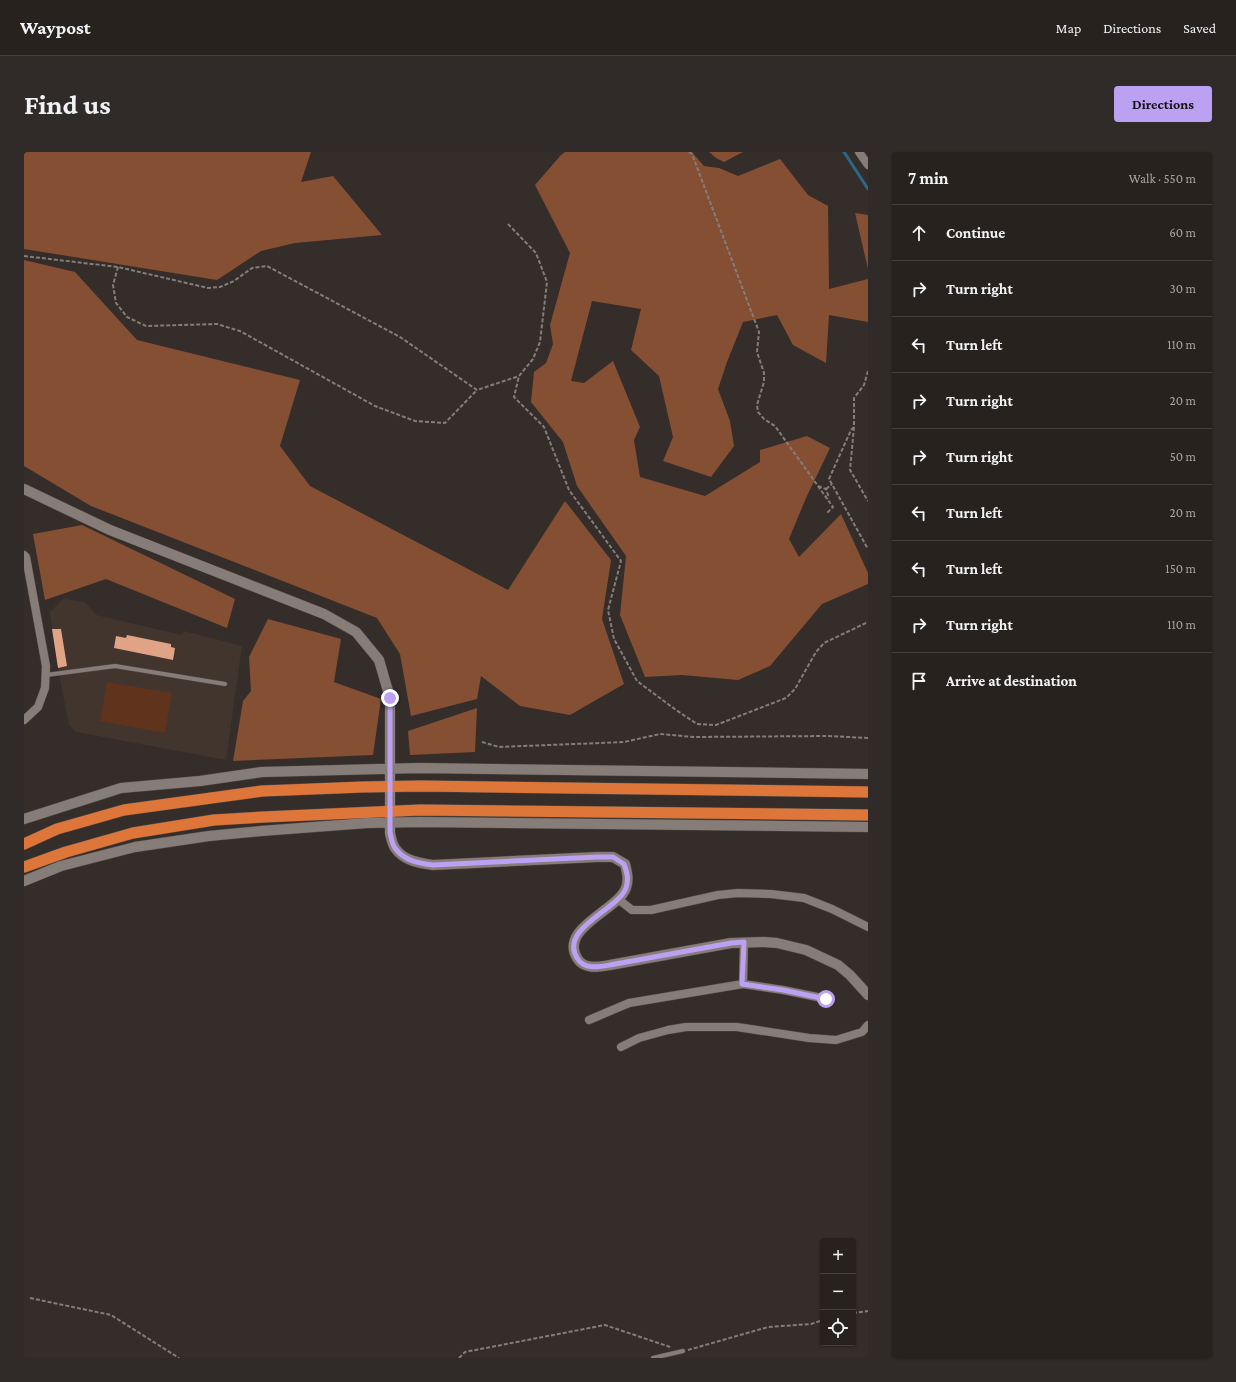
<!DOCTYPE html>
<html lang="en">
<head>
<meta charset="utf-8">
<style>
  :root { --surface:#28221f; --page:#302a28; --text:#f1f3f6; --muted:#a5a4a4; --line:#443f3d; --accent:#bca0f2 }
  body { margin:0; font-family:"Crimson Pro",serif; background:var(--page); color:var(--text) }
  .controls { position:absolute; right:12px; bottom:12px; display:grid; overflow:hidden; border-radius:4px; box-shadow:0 1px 3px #0004 }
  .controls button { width:36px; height:36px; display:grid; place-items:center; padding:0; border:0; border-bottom:1px solid var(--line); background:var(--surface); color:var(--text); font:20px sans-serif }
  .stop { position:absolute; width:12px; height:12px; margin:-9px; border:3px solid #bca0f2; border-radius:50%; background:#fff }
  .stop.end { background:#bca0f2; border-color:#fff; box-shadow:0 1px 4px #0008 }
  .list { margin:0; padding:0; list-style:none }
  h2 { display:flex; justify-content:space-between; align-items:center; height:52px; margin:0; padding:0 16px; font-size:17px }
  h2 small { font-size:13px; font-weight:400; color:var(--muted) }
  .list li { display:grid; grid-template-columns:26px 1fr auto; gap:12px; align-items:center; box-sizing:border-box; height:56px; padding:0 16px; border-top:1px solid var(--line) }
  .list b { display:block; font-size:15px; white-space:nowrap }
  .list em { font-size:13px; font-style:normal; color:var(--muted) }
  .icon { flex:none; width:22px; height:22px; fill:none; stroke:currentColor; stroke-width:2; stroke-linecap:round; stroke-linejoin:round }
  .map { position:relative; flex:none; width:844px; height:1206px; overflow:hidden; border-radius:4px }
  header { display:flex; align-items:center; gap:24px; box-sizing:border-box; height:56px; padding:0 20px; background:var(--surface); border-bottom:1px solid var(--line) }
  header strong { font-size:19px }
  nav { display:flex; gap:22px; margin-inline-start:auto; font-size:14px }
  .intro { display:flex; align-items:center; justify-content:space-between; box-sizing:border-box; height:96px; padding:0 24px }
  h1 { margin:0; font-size:28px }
  .button { padding:10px 18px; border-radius:4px; background:var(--accent); color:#111; font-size:14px; font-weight:700 }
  main { display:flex; gap:24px; padding:0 24px }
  aside { flex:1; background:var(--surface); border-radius:4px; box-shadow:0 1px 3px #0004 }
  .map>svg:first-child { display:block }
  .built { fill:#42352e }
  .green { fill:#60331c }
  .forest { fill:#854f34 }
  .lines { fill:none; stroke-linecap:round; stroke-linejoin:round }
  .stream { stroke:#29688a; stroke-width:3 }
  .building { fill:#e1a386 }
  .service-casing { stroke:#524b48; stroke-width:5 }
  .minor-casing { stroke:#524b48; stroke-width:9 }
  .tertiary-casing { stroke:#524b48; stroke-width:11 }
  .trunk-casing { stroke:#524b48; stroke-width:12 }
  .path { stroke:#847d7a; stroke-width:2; stroke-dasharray:4 2; stroke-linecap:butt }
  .service { stroke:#867c78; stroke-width:4 }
  .minor { stroke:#867c78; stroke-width:8 }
  .tertiary { stroke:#867c78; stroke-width:10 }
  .trunk { stroke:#de763a; stroke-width:11 }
  .route { stroke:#bca0f2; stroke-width:5 }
</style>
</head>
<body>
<header>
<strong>Waypost</strong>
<nav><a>Map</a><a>Directions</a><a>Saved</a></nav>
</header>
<div class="intro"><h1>Find us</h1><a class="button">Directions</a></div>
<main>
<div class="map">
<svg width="844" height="1206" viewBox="0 0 844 1206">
  <rect width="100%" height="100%" fill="#352d29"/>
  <!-- built -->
  <path class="built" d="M 40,446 L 62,451 L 72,463 L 158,483 L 160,479 L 218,494 L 202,608 L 52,580 L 45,573 L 35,522 L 26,460 Z"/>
  <!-- green -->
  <path class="green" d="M 83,530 L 148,541 L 141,581 L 76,569 Z"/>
  <!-- forest -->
  <path class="forest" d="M 0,0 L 287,0 L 277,30 L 309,24 L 358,83 L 271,91 L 237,99 L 193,128 L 0,97 Z
    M 541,0 L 668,0 L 680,14 L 695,16 L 714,24 L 756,7 L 784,43 L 804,54 L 805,137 L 844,127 L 844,170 L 805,163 L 802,211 L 769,193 L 753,163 L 719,170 L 703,210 L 694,237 L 706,269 L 710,294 L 687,325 L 639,309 L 649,285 L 635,224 L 607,198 L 617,157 L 568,149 L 547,229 L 560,231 L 589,209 L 616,275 L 610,288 L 616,325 L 681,344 L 736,310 L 736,298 L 783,284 L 806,296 L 782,346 L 765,387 L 775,405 L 817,362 L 844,421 L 844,432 L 798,452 L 746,514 L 714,528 L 658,523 L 621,525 L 596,463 L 602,404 L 553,334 L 539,290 L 507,250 L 510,220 L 522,211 L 529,192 L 526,173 L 546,101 L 511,33 L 537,3 Z
    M 685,0 L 719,0 L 700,10 L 692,6 Z
    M 831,61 L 844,63 L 844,117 Z
    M 0,108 L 51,120 L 113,188 L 276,228 L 256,294 L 286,334 L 484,438 L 541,349 L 587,408 L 578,467 L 600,532 L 546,563 L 496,554 L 457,524 L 453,547 L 387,564 L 376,502 L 353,466 L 67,354 L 0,314 Z
    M 58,373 L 211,447 L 203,476 L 82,427 L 21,448 L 9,382 Z
    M 244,467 L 317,487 L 310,530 L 357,547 L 349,603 L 209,609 L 219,549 L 227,539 L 225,505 Z
    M 453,556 L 451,600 L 386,603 L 384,579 Z"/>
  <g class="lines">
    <!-- stream -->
    <path class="stream" d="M 820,0 L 844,37"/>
  </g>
  <!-- building -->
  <path class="building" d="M 28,477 L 37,477 L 43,514 L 34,516 Z
    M 103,483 L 147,492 L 147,495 L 151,496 L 149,508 L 90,496 L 92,484 L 102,486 Z"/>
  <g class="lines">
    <defs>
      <path id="service" d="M 22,523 L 91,514 L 201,532
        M 629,1206 L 659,1199"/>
      <path id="minor" d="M 835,0 L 844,13
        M 0,403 L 2,405 L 22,514 L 21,536 L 14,555 L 0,568
        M 594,747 L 608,758 L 627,758 L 694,743 L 714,741 L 747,742 L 780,746 L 808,757 L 844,775
        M 719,832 L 720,790
        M 565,868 L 605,851 L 719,832 L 759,838 L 803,847
        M 597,895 L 615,886 L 644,878 L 662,875 L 713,875 L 785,886 L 812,888 L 838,880 L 844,873"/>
      <path id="tertiary" d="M 0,337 L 86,378 L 300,462 L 332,480 L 355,508 L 366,546 L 366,681 C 367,685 368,692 371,696 C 380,709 395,711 409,713 L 573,705 L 589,705 L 601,712 C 603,720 605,727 602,736 C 594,758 535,776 553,806 C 560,818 575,815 586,813 L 707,791 L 740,790 L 753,791 L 782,798 L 814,813 L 826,823 L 844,843
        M 0,667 L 97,636 L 176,629 L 238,620 L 395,616 L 844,622
        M 0,729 L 37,714 L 111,695 L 185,684 L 237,679 L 343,671 L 396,670 L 844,675"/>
      <path id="trunk" d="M 0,692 L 33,677 L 100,658 L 238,639 L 339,635 L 397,634 L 844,640
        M 0,715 L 42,700 L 109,681 L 190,668 L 240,665 L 396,658 L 844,663"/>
    </defs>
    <!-- service casing -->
    <use href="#service" class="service-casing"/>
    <!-- minor casing -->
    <use href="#minor" class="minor-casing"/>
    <!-- tertiary casing -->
    <use href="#tertiary" class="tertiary-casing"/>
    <!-- trunk casing -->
    <use href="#trunk" class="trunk-casing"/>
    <!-- path -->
    <path class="path" d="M 665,0 L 668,2 L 735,180 L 733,200 L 740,221 L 740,230 L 733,253 L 734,260 L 740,267 L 751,274 L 809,355 L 802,362
      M 484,72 L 512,101 L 523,130 L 516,190 L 509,207 L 495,224 L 490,245 L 520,275 L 545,338 L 597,409 L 584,458 L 590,487 L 613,529 L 652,558 L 673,572 L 692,573 L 762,546 L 771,537 L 792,500 L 800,491 L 844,470
      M 0,104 L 94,115 L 184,136 L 196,135 L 210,129 L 228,116 L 243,114 L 376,185 L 453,238 L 495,224
      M 94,115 L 89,133 L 92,151 L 103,165 L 122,174 L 193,172 L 216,179 L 351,254 L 391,269 L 421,271 L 453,238
      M 844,219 L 840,233 L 830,246 L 830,275 L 827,278 L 805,327 L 844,397
      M 830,275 L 826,318 L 844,349
      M 794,334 L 802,337 L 804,343 L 803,347
      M 802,337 L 808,332
      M 458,590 L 475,595 L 600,590 L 636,582 L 670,585 L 804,584 L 844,586
      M 6,1146 L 87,1163 L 155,1206
      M 829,1161 L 844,1159
      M 664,1198 L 744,1175 L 787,1172 L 799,1168
      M 435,1206 L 441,1200 L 581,1173 L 646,1195"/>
    <!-- service -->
    <use href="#service" class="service"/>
    <!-- minor -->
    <use href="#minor" class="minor"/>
    <!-- tertiary -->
    <use href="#tertiary" class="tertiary"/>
    <!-- trunk -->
    <use href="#trunk" class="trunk"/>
  </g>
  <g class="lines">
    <!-- route -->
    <path class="route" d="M 366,546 L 366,680 C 367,685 368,692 371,696 C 380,709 395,711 409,713 L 573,705 L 589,705 L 600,712 C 603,720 605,727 602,736 C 594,758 535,776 553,806 C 560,818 575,815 586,813 L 707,791 L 720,790 L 718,832 L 759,838 L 802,847"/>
  </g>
</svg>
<div class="controls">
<button>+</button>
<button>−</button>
<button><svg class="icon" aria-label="locate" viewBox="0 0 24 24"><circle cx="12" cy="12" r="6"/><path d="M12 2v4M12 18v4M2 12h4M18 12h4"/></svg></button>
</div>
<div class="stop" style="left:802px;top:847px"></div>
<div class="stop end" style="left:366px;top:546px"></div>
</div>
<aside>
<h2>7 min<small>Walk · 550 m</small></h2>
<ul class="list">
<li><svg class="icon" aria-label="ahead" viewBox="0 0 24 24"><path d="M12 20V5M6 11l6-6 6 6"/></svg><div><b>Continue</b></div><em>60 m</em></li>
<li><svg class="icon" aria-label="right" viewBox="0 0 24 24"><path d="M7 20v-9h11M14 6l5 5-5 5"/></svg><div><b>Turn right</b></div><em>30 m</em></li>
<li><svg class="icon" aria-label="left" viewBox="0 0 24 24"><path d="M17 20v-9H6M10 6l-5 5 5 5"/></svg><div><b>Turn left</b></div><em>110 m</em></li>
<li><svg class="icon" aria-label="right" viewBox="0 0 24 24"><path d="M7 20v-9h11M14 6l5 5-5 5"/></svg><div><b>Turn right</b></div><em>20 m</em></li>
<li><svg class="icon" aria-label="right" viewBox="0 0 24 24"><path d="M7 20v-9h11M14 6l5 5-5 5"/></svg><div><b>Turn right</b></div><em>50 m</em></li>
<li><svg class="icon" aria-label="left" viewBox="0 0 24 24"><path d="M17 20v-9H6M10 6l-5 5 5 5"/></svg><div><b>Turn left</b></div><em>20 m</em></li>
<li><svg class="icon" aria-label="left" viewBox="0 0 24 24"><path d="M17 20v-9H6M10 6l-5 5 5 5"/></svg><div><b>Turn left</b></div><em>150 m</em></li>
<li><svg class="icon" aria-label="right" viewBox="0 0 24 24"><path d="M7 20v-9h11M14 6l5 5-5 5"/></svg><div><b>Turn right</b></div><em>110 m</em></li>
<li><svg class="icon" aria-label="arrive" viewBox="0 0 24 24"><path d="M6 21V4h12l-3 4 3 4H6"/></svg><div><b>Arrive at destination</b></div></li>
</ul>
</aside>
</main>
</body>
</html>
